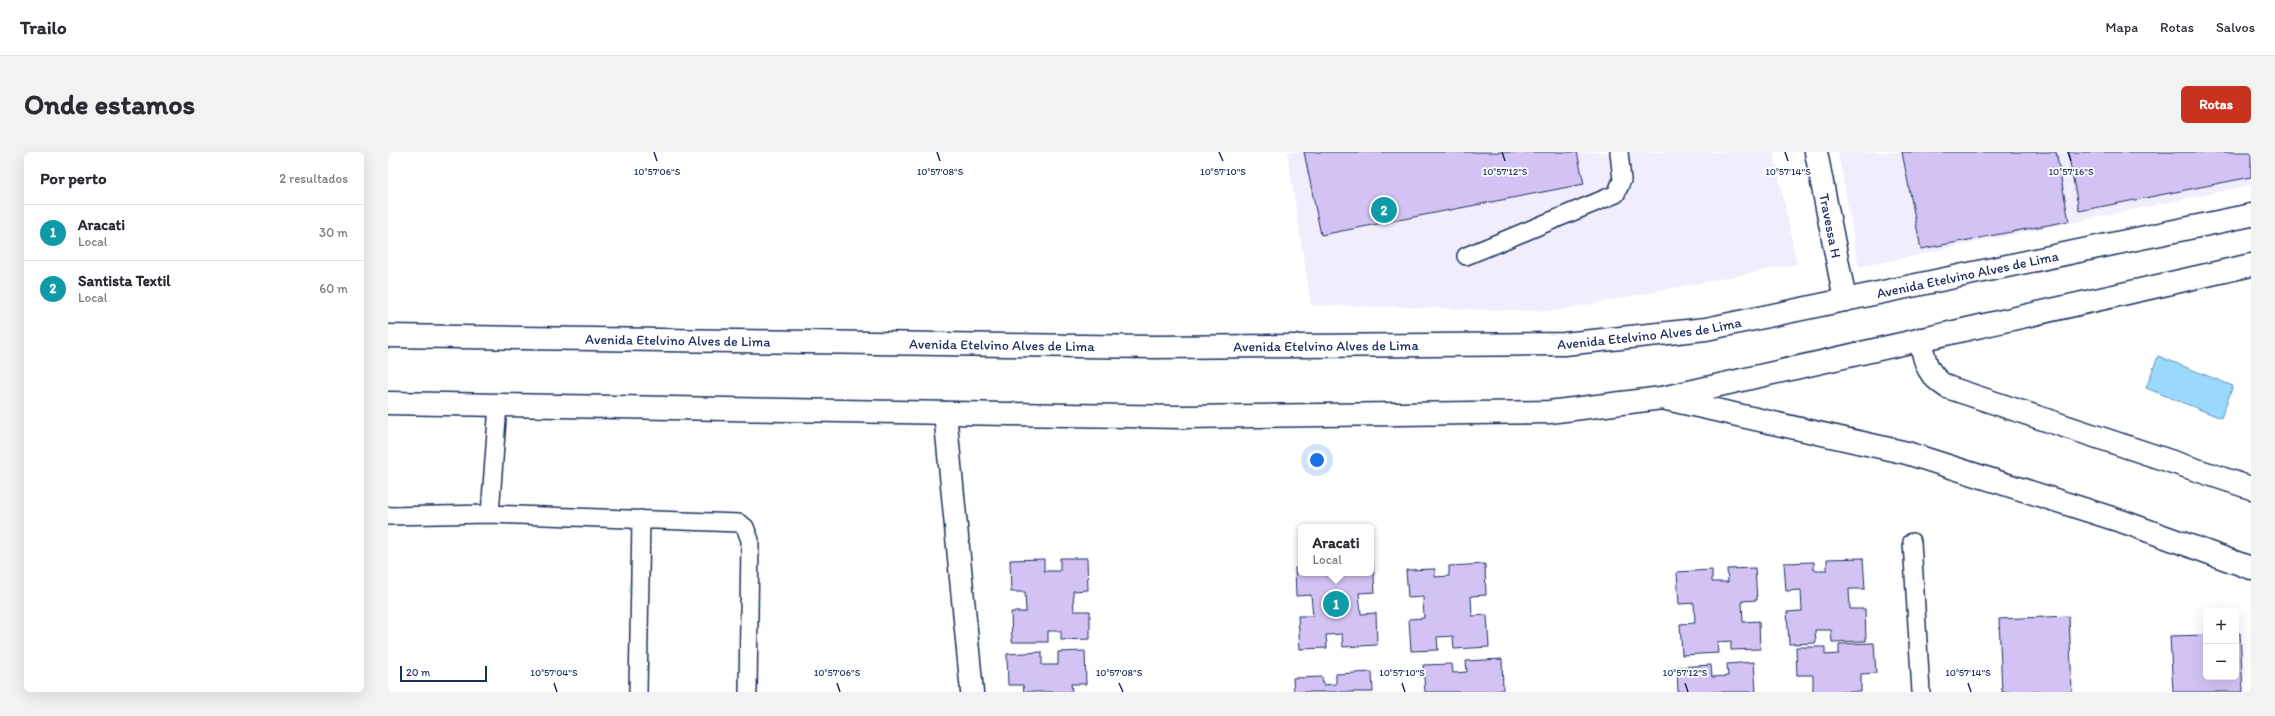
<!DOCTYPE html>
<html lang="pt">
<head>
<meta charset="utf-8">
<style>
  :root { --surface:#fff; --page:#f2f2f3; --text:#2b2b33; --muted:#7c7c81; --line:#e1e1e2; --accent:#c8321e }
  body { margin:0; font-family:Itim,sans-serif; background:var(--page); color:var(--text) }
  .controls { position:absolute; right:12px; bottom:12px; display:grid; overflow:hidden; border-radius:6px; box-shadow:0 4px 16px #0002 }
  .controls button { width:36px; height:36px; display:grid; place-items:center; padding:0; border:0; border-bottom:1px solid var(--line); background:var(--surface); color:var(--text); font:20px sans-serif }
  .scale { position:absolute; left:12px; bottom:10px; width:87px; box-sizing:border-box; padding-left:4px; border:2px solid #1b2f5e; border-top:0; font-size:11px; line-height:14px; white-space:nowrap; color:#1b2f5e; -webkit-text-stroke:3px #fff; paint-order:stroke }
  .you { position:absolute; left:929px; top:308px; width:14px; height:14px; margin:-10px; border:3px solid #fff; border-radius:50%; background:#1a73e8; box-shadow:0 0 0 6px #1a73e833 }
  .badge { display:grid; place-items:center; width:26px; height:26px; border-radius:50%; background:var(--accent); color:#fff; font-size:13px; font-weight:700 }
  .pin { position:absolute; translate:-50% -50%; border:2px solid #fff; box-shadow:0 1px 4px #0006 }
  .popup { position:absolute; left:910px; top:372px; width:76px; height:52px; box-sizing:border-box; display:grid; place-content:center; border-radius:6px; background:var(--surface); filter:drop-shadow(0 1px 3px #0005); font-size:13px; white-space:nowrap; color:var(--muted) }
  .popup b { font-size:15px; color:var(--text) }
  .popup::after { content:''; position:absolute; left:50%; top:100%; margin-left:-8px; border:8px solid transparent; border-top-color:var(--surface) }
  .list { margin:0; padding:0; list-style:none }
  h2 { display:flex; justify-content:space-between; align-items:center; height:52px; margin:0; padding:0 16px; font-size:17px }
  h2 small { font-size:13px; font-weight:400; color:var(--muted) }
  .list li { display:grid; grid-template-columns:26px 1fr auto; gap:12px; align-items:center; box-sizing:border-box; height:56px; padding:0 16px; border-top:1px solid var(--line) }
  .list b { display:block; font-size:15px; white-space:nowrap }
  .list p { margin:0; font-size:13px; white-space:nowrap; color:var(--muted) }
  .list em { font-size:13px; font-style:normal; color:var(--muted) }
  .map { position:relative; flex:none; width:1863px; height:540px; overflow:hidden; border-radius:6px }
  header { display:flex; align-items:center; gap:24px; box-sizing:border-box; height:56px; padding:0 20px; background:var(--surface); border-bottom:1px solid var(--line) }
  header strong { font-size:19px }
  nav { display:flex; gap:22px; margin-inline-start:auto; font-size:14px }
  .intro { display:flex; align-items:center; justify-content:space-between; box-sizing:border-box; height:96px; padding:0 24px }
  h1 { margin:0; font-size:28px }
  .button { padding:10px 18px; border-radius:6px; background:var(--accent); color:#fff; font-size:14px; font-weight:700 }
  main { display:flex; gap:24px; padding:0 24px }
  aside { flex:1; background:var(--surface); border-radius:6px; box-shadow:0 4px 16px #0002 }
  .map>svg:first-child { display:block }
  .built { fill:#f2edfc }
  .water { fill:#9ad9fb; stroke:#6795bc }
  .building { fill:#d3c3f4; stroke:#1b2f5e }
  .lines { fill:none; stroke-linecap:round; stroke-linejoin:round }
  .service-casing { stroke:#1b2f5e; stroke-width:20 }
  .minor-casing { stroke:#1b2f5e; stroke-width:25 }
  .tertiary-casing { stroke:#1b2f5e; stroke-width:25 }
  .secondary-casing { stroke:#1b2f5e; stroke-width:25 }
  .service { stroke:#fff; stroke-width:17 }
  .minor { stroke:#fff; stroke-width:22 }
  .tertiary { stroke:#fff; stroke-width:22 }
  .secondary { stroke:#fff; stroke-width:22 }
  .ticks { fill:none; stroke:#1b2f5e; stroke-width:1.5 }
  .labels { text-anchor:middle; dominant-baseline:central; stroke-width:3.5; stroke-linejoin:round; paint-order:stroke }
  .street-label { font-size:14px; fill:#1b2f5e; stroke:#fff }
  .ticks-label { font-size:10px; text-anchor:middle; fill:#1b2f5e; stroke:#fff; stroke-width:3.5; stroke-linejoin:round; paint-order:stroke }
</style>
</head>
<body>
<header>
<strong>Trailo</strong>
<nav><a>Mapa</a><a>Rotas</a><a>Salvos</a></nav>
</header>
<div class="intro"><h1>Onde estamos</h1><a class="button">Rotas</a></div>
<main>
<aside>
<h2>Por perto<small>2 resultados</small></h2>
<ul class="list">
<li><span class="badge" style="background:#0f9aa8">1</span><div><b>Aracati</b><p>Local</p></div><em>30 m</em></li>
<li><span class="badge" style="background:#0f9aa8">2</span><div><b>Santista Textil</b><p>Local</p></div><em>60 m</em></li>
</ul>
</aside>
<div class="map">
<svg width="1863" height="540" viewBox="0 0 1863 540">
  <rect width="100%" height="100%" fill="#fff"/>
  <filter id="ink" filterUnits="userSpaceOnUse"><feTurbulence type="fractalNoise" baseFrequency=".025" numOctaves="2"/><feDisplacementMap in="SourceGraphic" scale="8" xChannelSelector="R" yChannelSelector="G"/><feConvolveMatrix kernelMatrix="1 2 1 2 8 2 1 2 1" color-interpolation-filters="sRGB"/></filter>
  <g filter="url(#ink)">
    <!-- built -->
    <path class="built" d="M 899,0 L 1386,0 L 1409,112 L 1167,159 L 923,153 Z
      M 1450,0 L 1863,0 L 1863,33 L 1471,115 Z"/>
    <!-- water -->
    <path class="water" d="M 1770,204 L 1845,234 L 1833,266 L 1758,236 Z"/>
    <!-- building -->
    <path class="building" d="M 916,0 L 1189,0 L 1196,32 L 933,83 Z
      M 1514,0 L 1668,0 L 1681,69 L 1533,97 Z
      M 1680,0 L 1863,0 L 1863,25 L 1691,59 Z
      M 672,406 L 699,406 L 700,438 L 685,439 L 686,459 L 702,459 L 702,487 L 673,488 L 673,479 L 660,479 L 660,490 L 624,490 L 623,460 L 638,460 L 637,440 L 623,440 L 622,408 L 656,407 L 656,419 L 672,419 Z
      M 1475,406 L 1477,437 L 1461,437 L 1462,457 L 1477,457 L 1478,489 L 1444,490 L 1443,478 L 1427,478 L 1428,491 L 1401,492 L 1399,460 L 1414,459 L 1413,438 L 1398,439 L 1396,411 L 1426,410 L 1426,418 L 1439,418 L 1439,407 Z
      M 983,410 L 985,410 L 987,440 L 971,441 L 973,462 L 988,461 L 989,493 L 955,495 L 954,482 L 938,483 L 939,496 L 912,497 L 910,464 L 925,464 L 923,443 L 908,444 L 907,416 L 913,416 L 913,421 L 936,421 L 936,423 L 983,421 Z
      M 1097,412 L 1098,443 L 1083,444 L 1084,464 L 1099,463 L 1101,495 L 1066,497 L 1065,484 L 1049,485 L 1050,498 L 1023,499 L 1021,467 L 1036,466 L 1035,445 L 1020,446 L 1018,418 L 1047,417 L 1047,425 L 1061,424 L 1061,414 Z
      M 1367,416 L 1369,448 L 1354,449 L 1355,470 L 1371,469 L 1372,497 L 1343,498 L 1343,489 L 1329,490 L 1330,501 L 1294,503 L 1292,472 L 1307,471 L 1306,451 L 1291,452 L 1289,420 L 1324,418 L 1324,430 L 1340,430 L 1339,417 Z
      M 1681,464 L 1684,540 L 1614,540 L 1611,467 Z
      M 1852,481 L 1855,540 L 1785,540 L 1782,484 L 1818,483 L 1818,525 L 1848,525 L 1848,482 Z
      M 1486,491 L 1488,521 L 1473,522 L 1473,540 L 1425,540 L 1425,523 L 1409,523 L 1408,495 L 1437,495 L 1437,503 L 1451,502 L 1451,492 Z
      M 697,499 L 698,532 L 683,532 L 684,540 L 636,540 L 635,533 L 620,533 L 619,502 L 654,500 L 654,513 L 670,513 L 670,500 Z
      M 1114,507 L 1115,538 L 1100,540 L 1037,540 L 1035,513 L 1064,512 L 1065,521 L 1079,520 L 1078,509 Z
      M 1366,510 L 1368,540 L 1290,540 L 1289,515 L 1323,513 L 1324,525 L 1340,524 L 1339,512 Z
      M 984,520 L 985,540 L 906,540 L 905,526 L 934,525 L 935,533 L 948,532 L 948,522 Z"/>
    <g class="lines">
      <defs>
        <path id="service" d="M 1078,104 L 1228,42 L 1234,28 L 1231,0
          M 102,362 L 110,253
          M 0,364 L 102,362 L 351,371 L 357,375 L 362,388 L 360,540
          M 1524,390 L 1533,540
          M 250,540 L 253,367"/>
        <g id="minor">
          <path id="s1" d="M 1428,0 L 1457,148"/>
          <path d="M 557,261 L 584,540"/>
        </g>
        <path id="tertiary" d="M 1532,187 C 1537,210 1538,222 1559,235 L 1863,336
          M 1274,246 L 1519,301 L 1736,370 L 1863,416"/>
        <g id="secondary">
          <path id="s2" d="M 0,184 L 765,195 L 1176,192 L 1318,177 L 1863,63"/>
          <path d="M 0,251 L 794,265 L 1161,260 L 1274,246 L 1863,113"/>
        </g>
      </defs>
      <!-- service casing -->
      <use href="#service" class="service-casing"/>
      <!-- minor casing -->
      <use href="#minor" class="minor-casing"/>
      <!-- tertiary casing -->
      <use href="#tertiary" class="tertiary-casing"/>
      <!-- secondary casing -->
      <use href="#secondary" class="secondary-casing"/>
      <!-- service -->
      <use href="#service" class="service"/>
      <!-- minor -->
      <use href="#minor" class="minor"/>
      <!-- tertiary -->
      <use href="#tertiary" class="tertiary"/>
      <!-- secondary -->
      <use href="#secondary" class="secondary"/>
    </g>
  </g>
  <!-- ticks -->
  <path class="ticks" d="M 266,0 L 269,9M 549,0 L 552,9M 831,0 L 835,9M 1114,0 L 1117,9M 1397,0 L 1400,9M 1680,0 L 1683,9M 166,531 L 169,540M 449,531 L 452,540M 731,531 L 735,540M 1014,531 L 1017,540M 1297,531 L 1300,540M 1580,531 L 1583,540"/>
  <g class="labels">
    <!-- street labels -->
    <g class="street-label">
      <text stroke="none"><textPath href="#s1" startOffset="75">Travessa H</textPath></text>
      <text stroke="none"><textPath href="#s2" startOffset="1586">Avenida Etelvino Alves de Lima</textPath></text>
      <text stroke="none"><textPath href="#s2" startOffset="1262">Avenida Etelvino Alves de Lima</textPath></text>
      <text stroke="none"><textPath href="#s2" startOffset="290">Avenida Etelvino Alves de Lima</textPath></text>
      <text stroke="none"><textPath href="#s2" startOffset="614">Avenida Etelvino Alves de Lima</textPath></text>
      <text stroke="none"><textPath href="#s2" startOffset="938">Avenida Etelvino Alves de Lima</textPath></text>
    </g>
  </g>
  <g class="ticks-label">
    <text x="269" y="23">10°57'06"S</text>
    <text x="552" y="23">10°57'08"S</text>
    <text x="835" y="23">10°57'10"S</text>
    <text x="1683" y="23">10°57'16"S</text>
    <text x="1117" y="23">10°57'12"S</text>
    <text x="1400" y="23">10°57'14"S</text>
    <text x="166" y="524">10°57'04"S</text>
    <text x="449" y="524">10°57'06"S</text>
    <text x="731" y="524">10°57'08"S</text>
    <text x="1014" y="524">10°57'10"S</text>
    <text x="1297" y="524">10°57'12"S</text>
    <text x="1580" y="524">10°57'14"S</text>
  </g>
</svg>
<div class="controls">
<button>+</button>
<button>−</button>
</div>
<div class="scale">20 m</div>
<div class="you"></div>
<div class="pin badge" style="left:948px;top:452px;background:#0f9aa8">1</div>
<div class="popup"><b>Aracati</b>Local</div>
<div class="pin badge" style="left:996px;top:58px;background:#0f9aa8">2</div>
</div>
</main>
</body>
</html>
